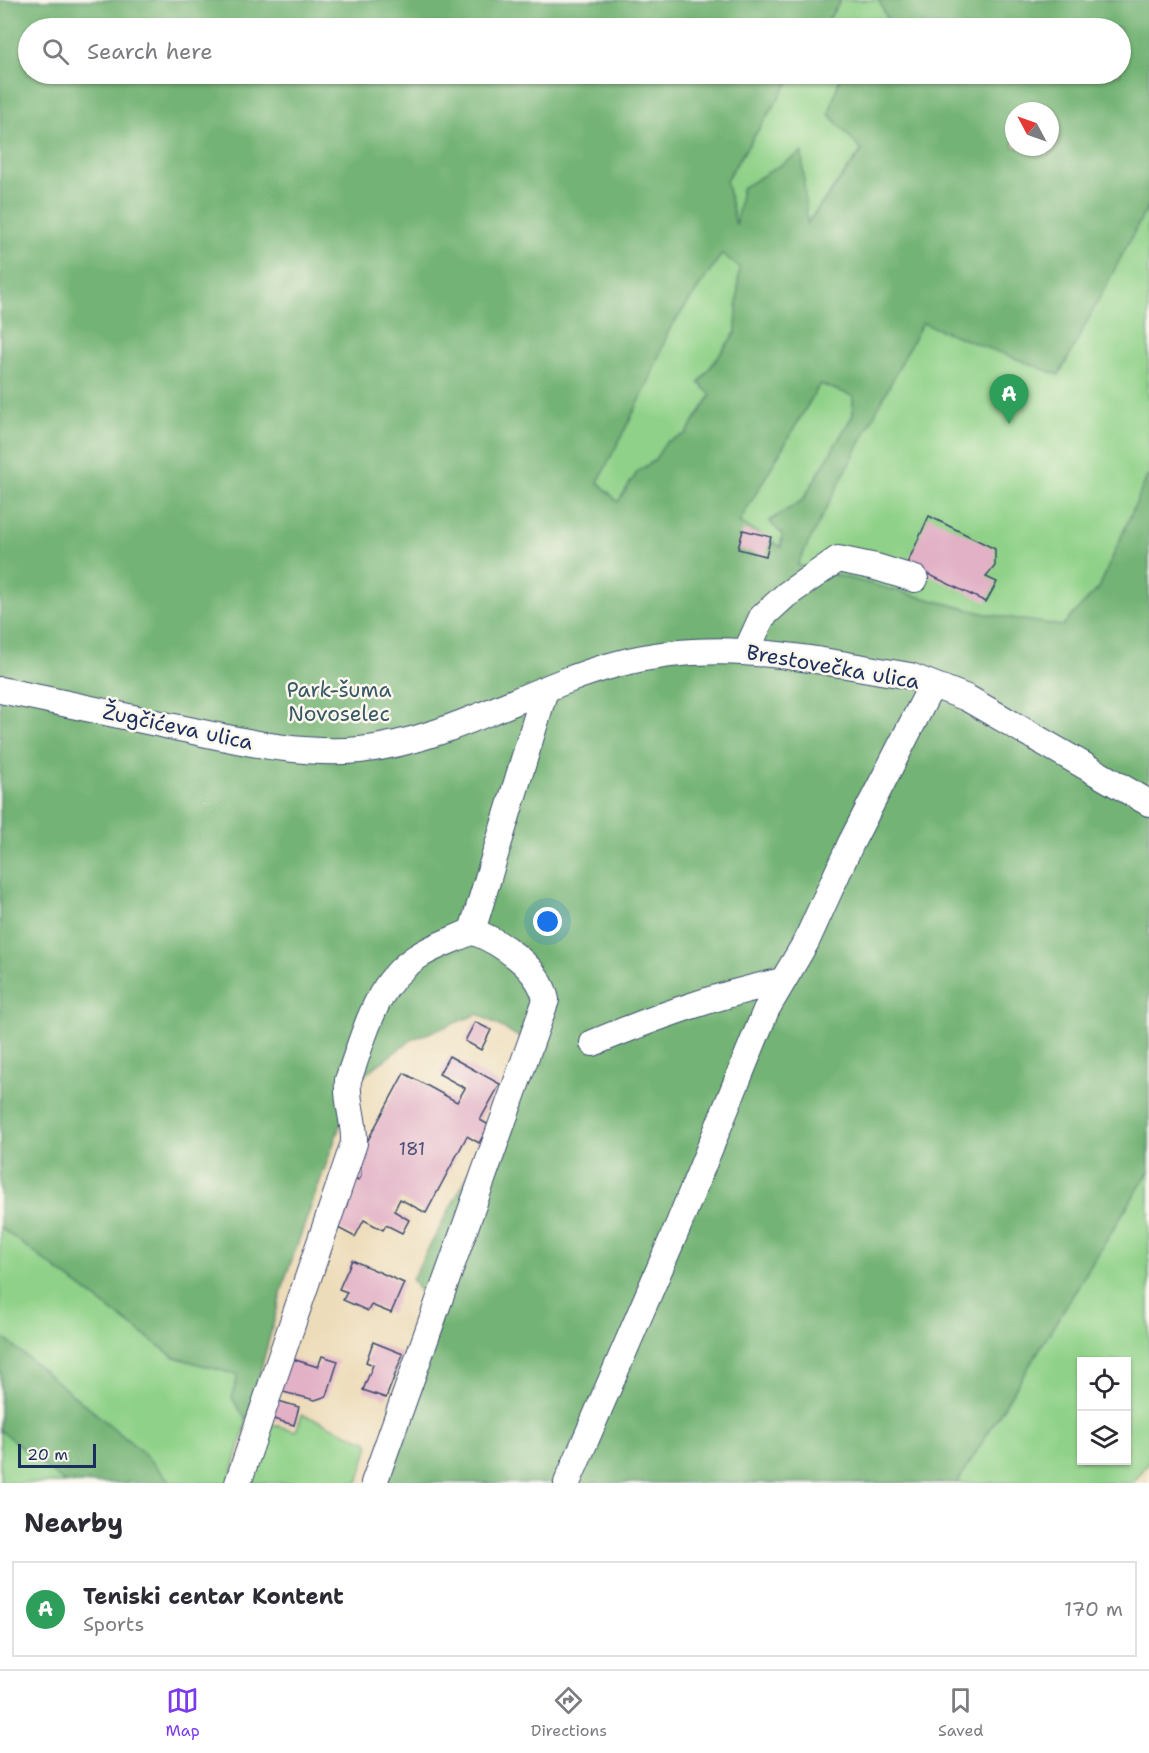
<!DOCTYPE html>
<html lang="en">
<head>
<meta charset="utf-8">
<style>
  :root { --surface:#fff; --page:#f7f7f7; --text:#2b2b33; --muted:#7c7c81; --line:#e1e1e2; --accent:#7c3aed }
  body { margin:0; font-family:"Shantell Sans",sans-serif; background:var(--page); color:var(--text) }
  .controls { position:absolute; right:18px; bottom:18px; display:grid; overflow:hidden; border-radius:0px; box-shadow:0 2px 4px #0004 }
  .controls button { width:54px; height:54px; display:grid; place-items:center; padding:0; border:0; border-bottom:2px solid var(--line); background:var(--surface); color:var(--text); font:30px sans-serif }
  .compass { position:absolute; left:1005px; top:102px; width:54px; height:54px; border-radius:50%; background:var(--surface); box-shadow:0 2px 4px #0004; rotate:311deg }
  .scale { position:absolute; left:18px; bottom:15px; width:78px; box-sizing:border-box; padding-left:6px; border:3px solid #1b2f5e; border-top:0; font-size:16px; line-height:21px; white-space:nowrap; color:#1b2f5e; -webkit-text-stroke:4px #fbf7ec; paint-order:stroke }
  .you { position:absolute; left:548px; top:922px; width:21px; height:21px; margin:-15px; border:4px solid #fff; border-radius:50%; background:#1a73e8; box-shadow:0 0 0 9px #1a73e833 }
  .badge { display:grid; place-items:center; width:39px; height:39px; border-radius:50%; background:var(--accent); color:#fff; font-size:20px; font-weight:700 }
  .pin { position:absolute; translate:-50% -50px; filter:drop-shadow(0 2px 3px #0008) }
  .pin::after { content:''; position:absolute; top:32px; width:21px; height:18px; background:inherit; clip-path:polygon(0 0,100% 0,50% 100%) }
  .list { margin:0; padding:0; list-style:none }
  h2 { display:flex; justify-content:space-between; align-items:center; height:78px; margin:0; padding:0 24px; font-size:26px }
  h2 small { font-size:20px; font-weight:400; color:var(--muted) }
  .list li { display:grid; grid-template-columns:39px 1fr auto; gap:18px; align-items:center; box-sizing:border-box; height:96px; margin:0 12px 12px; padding:0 12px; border:2px solid var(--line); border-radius:0px }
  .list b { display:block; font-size:22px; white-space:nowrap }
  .list p { margin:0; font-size:20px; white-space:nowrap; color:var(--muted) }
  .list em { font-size:20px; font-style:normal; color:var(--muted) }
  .icon { flex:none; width:33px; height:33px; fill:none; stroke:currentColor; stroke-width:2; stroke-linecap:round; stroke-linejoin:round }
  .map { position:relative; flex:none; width:1149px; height:1483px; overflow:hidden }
  .search { position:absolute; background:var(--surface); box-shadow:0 2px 4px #0004; left:18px; right:18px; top:18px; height:66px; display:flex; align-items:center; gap:15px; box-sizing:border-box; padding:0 21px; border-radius:33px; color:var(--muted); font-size:22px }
  .sheet { height:186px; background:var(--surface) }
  nav { display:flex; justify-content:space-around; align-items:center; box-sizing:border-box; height:84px; border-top:2px solid var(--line); background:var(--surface); font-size:16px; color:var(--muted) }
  nav a { display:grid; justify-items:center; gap:3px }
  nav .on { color:var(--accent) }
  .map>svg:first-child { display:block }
  .green { fill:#8fd188; stroke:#558073; stroke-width:1.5; fill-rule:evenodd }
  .forest { fill:#73b374; stroke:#477169; stroke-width:1.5; fill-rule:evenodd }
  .building { fill:#e2b1c6 }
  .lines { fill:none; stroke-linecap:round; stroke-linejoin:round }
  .minor-casing { stroke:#3a496c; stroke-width:28 }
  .minor { stroke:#fff; stroke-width:26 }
  .labels { text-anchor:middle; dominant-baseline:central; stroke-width:5; stroke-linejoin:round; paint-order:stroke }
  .number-label { font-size:18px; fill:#4d5078 }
  .street-label { font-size:21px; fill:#1b2f5e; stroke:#fbf7ec }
  .park-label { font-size:21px; fill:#385868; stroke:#fbf7ec }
</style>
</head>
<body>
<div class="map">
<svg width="1149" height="1483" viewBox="0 0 1149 1483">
  <rect width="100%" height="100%" fill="#fbf7ec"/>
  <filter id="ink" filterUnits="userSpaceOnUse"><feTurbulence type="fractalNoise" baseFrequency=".0167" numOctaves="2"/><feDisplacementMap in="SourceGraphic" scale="12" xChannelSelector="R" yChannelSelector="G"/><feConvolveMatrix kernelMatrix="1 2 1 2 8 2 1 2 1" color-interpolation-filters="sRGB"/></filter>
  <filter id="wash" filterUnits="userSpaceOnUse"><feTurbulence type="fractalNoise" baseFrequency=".008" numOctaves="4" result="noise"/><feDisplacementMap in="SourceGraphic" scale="24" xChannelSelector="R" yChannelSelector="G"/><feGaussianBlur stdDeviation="1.35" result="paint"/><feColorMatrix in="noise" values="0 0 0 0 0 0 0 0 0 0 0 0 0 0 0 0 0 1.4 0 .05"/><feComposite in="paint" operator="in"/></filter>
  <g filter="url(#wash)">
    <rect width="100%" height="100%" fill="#eddcb9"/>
    <!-- green -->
    <path class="green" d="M 841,0 L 879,0 L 891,28 L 823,28 Z
      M 794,74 L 841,74 L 829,114 L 862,150 L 806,224 L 736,227 L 726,180 Z
      M 1148,203 L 1149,473 L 1099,588 L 1062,626 L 986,614 L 797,565 L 922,322 L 1059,375 Z
      M 722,253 L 739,267 L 736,332 L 699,383 L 711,395 L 686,434 L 666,442 L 654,461 L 638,471 L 618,502 L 598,482 L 647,386 L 669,330 Z
      M 820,384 L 853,396 L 853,415 L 803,500 L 769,521 L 782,534 L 781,547 L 739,522 Z
      M 1149,1171 L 1149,1462 L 1133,1483 L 957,1483 ZM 1082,1362 L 1126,1362 L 1126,1460 L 1082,1460 Z
      M 0,1227 L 174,1357 L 238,1375 L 247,1421 L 229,1483 L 172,1483 L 140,1450 L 0,1335 Z
      M 302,1415 C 326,1421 343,1434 367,1441 L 369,1445 L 358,1483 L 250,1483 L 267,1423 L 296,1431 Z
      M 0,1430 L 65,1483 L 0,1483 Z"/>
    <!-- forest -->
    <path class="forest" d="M 0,0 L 841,0 L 823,28 L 28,28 L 28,74 L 794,74 L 726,180 L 736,225 L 742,188 L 802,152 L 807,224 L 862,151 L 829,114 L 841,74 L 1120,74 L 1120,28 L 891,28 L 879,0 L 1149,0 L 1149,204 L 1059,375 L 922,323 L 797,565 L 986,614 L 1062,626 L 1099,588 L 1149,473 L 1149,1171 L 957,1483 L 380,1483 L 439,1325 L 412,1279 L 537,1047 L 478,1014 L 413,1039 L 356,1081 L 286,1276 L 247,1421 L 232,1398 L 238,1375 L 174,1357 L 0,1227 ZM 1014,111 L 1050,111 L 1050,147 L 1014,147 ZM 722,254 L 739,267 L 736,332 L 699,383 L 711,395 L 686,434 L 666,442 L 654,461 L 638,471 L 618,502 L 598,482 L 647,386 L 669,330 ZM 820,384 L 853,396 L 853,415 L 803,500 L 769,521 L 782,534 L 781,547 L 739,522 Z
      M 0,1335 L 140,1450 L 172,1483 L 65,1483 L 0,1430 Z"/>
    <g id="blocks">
      <!-- building -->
      <path class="building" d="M 929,516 L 995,549 L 995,566 L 986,577 L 997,582 L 986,602 L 907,564 Z
        M 743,530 L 771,537 L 766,556 L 738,549 Z
        M 475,1022 L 491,1030 L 481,1050 L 465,1041 Z
        M 449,1056 L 500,1084 L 480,1120 L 489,1125 L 479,1143 L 467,1136 L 426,1213 L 400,1199 L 394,1211 L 409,1220 L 402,1233 L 386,1225 L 383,1230 L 364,1220 L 355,1237 L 336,1227 L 346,1208 L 340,1204 L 354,1178 L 359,1180 L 361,1176 L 360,1155 L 404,1073 L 457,1102 L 465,1088 L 439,1074 Z
        M 352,1260 L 404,1283 L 391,1313 L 371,1305 L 368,1311 L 343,1300 L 347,1292 L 339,1289 Z
        M 373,1342 L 403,1354 L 386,1398 L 363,1390 L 373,1365 L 366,1362 Z
        M 322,1356 L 338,1361 L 327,1396 L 315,1400 L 275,1390 L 286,1357 L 318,1367 Z
        M 275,1400 L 299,1407 L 294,1425 L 270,1418 Z"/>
    </g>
  </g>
  <g filter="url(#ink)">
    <use href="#blocks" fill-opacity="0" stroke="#3a496c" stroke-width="1.5"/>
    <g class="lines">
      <defs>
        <path id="minor" d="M 747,650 L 762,617 L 786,595 L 838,559 L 876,567 L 915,579
          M 0,690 C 60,702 119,715 179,728 C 237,740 300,756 360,750 C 452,740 530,687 617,664 C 720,637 808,659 910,676 L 967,698 L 1149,803
          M 593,1043 C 656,1017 716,995 783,981
          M 238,1483 L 354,1143 C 355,1121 346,1102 348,1080 C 365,1034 374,985 417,957 C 433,946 454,940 472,931
          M 374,1483 L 546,1000 C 540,968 501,942 472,931 L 545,690
          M 567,1483 L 678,1226 L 766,1010 L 806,942 L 851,843 L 932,685"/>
      </defs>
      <!-- minor casing -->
      <use href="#minor" class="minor-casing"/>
      <!-- minor -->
      <use href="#minor" class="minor"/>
    </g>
  </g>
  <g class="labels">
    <!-- number labels -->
    <g class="number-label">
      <text x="412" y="1149">181</text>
    </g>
    <!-- street labels -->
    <g class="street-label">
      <text transform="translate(833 667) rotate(10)">Brestovečka ulica</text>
      <text transform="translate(178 727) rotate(12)">Žugčićeva ulica</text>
    </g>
    <!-- park labels -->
    <g class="park-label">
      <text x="339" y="690">Park-šuma<tspan x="339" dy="24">Novoselec</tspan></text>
    </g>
  </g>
</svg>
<div class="controls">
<button><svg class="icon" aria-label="locate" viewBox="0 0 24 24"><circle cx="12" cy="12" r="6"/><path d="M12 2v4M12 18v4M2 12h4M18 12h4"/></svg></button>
<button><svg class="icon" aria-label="layers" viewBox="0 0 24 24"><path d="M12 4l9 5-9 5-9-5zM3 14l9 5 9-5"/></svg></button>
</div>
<svg class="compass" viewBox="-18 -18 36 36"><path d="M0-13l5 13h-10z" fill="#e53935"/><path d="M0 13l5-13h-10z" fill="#7c7c81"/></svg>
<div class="scale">20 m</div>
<div class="you"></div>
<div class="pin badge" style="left:1009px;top:424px;background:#2e9e5b">A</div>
<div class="search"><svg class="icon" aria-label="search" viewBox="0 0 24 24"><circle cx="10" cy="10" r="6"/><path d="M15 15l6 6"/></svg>Search here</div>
</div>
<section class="sheet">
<h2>Nearby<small></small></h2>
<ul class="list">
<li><span class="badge" style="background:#2e9e5b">A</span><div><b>Teniski centar Kontent</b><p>Sports</p></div><em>170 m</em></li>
</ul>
</section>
<nav>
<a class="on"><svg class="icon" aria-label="map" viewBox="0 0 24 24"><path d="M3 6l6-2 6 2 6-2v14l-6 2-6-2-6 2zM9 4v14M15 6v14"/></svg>Map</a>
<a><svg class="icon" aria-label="directions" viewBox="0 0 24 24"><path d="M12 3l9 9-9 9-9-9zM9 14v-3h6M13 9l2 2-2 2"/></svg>Directions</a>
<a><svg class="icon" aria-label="saved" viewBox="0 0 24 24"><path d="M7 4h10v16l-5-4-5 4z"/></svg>Saved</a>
</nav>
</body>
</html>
